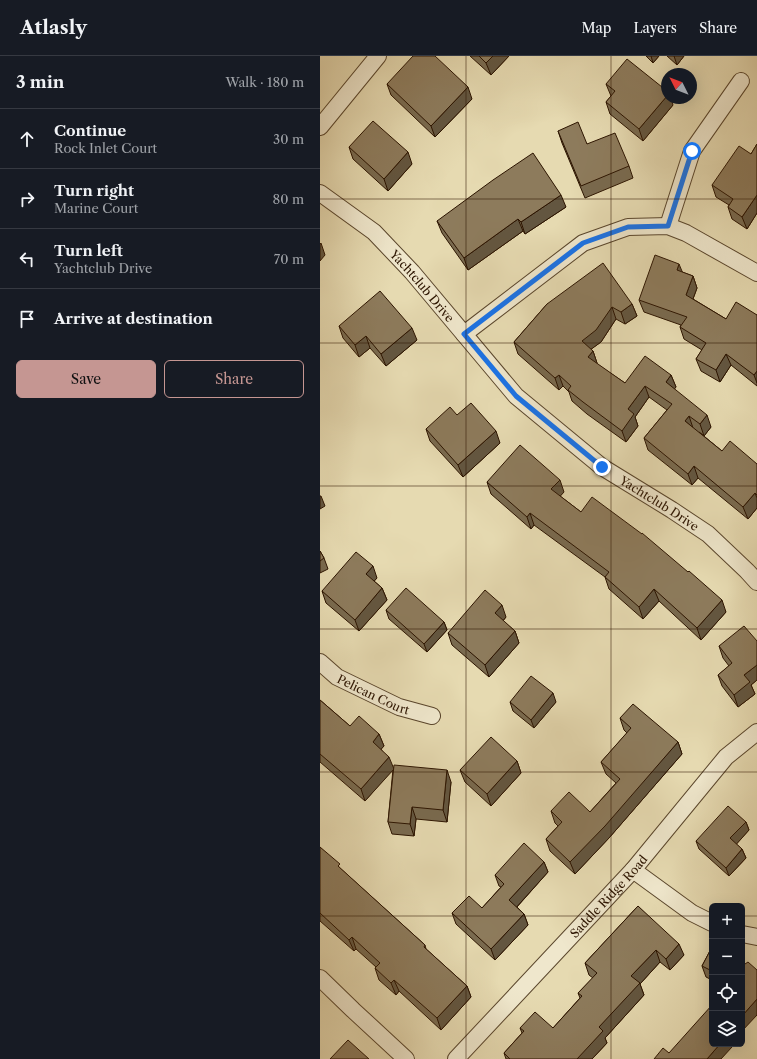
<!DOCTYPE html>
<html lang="en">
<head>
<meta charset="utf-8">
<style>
  :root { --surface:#171b24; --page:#242831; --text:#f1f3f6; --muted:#9ea1a6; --line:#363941; --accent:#c59692 }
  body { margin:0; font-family:"Libre Caslon Text",serif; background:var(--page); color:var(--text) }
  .controls { position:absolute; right:12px; bottom:12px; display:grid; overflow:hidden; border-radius:6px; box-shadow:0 4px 16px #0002 }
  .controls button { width:36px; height:36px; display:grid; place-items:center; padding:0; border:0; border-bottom:1px solid var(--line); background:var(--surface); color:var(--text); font:20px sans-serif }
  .compass { position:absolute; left:341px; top:12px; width:36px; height:36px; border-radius:50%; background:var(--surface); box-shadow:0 4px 16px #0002; rotate:312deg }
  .stop { position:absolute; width:12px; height:12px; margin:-9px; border:3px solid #1a73e8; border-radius:50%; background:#fff }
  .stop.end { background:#1a73e8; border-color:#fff; box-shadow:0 1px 4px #0008 }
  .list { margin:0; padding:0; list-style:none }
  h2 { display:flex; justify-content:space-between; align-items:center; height:52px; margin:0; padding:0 16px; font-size:17px }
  h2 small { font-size:13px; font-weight:400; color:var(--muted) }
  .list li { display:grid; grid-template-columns:26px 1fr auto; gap:12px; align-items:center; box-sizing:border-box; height:60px; padding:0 16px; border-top:1px solid var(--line) }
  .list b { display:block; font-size:15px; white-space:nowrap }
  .list p { margin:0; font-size:13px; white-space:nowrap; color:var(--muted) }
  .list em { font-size:13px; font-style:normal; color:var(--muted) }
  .actions { display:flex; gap:8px; padding:12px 16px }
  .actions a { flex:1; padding:9px 0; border:1px solid var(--accent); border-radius:6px; text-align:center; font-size:14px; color:var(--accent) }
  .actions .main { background:var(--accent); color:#111 }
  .icon { flex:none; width:22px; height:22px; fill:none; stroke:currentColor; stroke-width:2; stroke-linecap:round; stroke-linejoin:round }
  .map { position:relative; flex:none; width:437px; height:1003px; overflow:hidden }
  header { display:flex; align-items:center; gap:24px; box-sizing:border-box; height:56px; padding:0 20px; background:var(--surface); border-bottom:1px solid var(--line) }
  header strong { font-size:19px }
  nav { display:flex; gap:22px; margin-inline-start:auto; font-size:14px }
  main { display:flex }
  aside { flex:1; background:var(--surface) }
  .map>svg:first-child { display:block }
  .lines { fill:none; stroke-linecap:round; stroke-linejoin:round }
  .street-casing { stroke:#5a462c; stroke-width:18 }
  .street { stroke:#efe7cc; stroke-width:16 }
  .wall { fill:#796a4f; stroke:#2c1400 }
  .shaded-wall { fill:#635640; stroke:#2c1400 }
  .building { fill:#8d7b5c; stroke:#2c1400 }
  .route { stroke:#1a73e8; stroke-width:5 }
  .grid { fill:none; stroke:#2c1400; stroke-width:1; stroke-opacity:0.55 }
  .labels { text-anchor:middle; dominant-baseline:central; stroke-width:3; stroke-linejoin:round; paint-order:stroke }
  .street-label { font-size:12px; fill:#2c1400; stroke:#efe7cc }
</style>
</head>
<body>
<header>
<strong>Atlasly</strong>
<nav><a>Map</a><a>Layers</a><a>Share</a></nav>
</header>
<main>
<aside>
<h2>3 min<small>Walk · 180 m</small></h2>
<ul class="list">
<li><svg class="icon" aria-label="ahead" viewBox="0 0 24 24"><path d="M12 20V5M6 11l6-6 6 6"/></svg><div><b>Continue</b><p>Rock Inlet Court</p></div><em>30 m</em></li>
<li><svg class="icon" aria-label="right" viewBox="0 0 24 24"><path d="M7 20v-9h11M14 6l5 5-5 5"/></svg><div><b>Turn right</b><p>Marine Court</p></div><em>80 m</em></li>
<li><svg class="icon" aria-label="left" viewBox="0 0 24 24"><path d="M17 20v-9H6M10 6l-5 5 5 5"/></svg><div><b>Turn left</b><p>Yachtclub Drive</p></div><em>70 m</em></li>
<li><svg class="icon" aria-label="arrive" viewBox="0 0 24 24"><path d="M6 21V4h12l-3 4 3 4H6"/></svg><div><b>Arrive at destination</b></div></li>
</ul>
<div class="actions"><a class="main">Save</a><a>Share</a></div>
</aside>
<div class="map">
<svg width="437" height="1003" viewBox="0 0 437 1003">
  <rect width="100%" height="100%" fill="#e6dab1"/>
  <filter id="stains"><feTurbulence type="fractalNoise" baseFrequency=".005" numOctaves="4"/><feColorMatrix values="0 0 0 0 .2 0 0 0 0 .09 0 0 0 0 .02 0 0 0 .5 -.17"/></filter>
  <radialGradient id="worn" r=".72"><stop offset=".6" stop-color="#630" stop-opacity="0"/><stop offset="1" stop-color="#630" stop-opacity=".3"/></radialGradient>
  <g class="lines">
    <defs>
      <g id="street">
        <path d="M 0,71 L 58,0"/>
        <path id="s1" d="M 0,137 L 54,176 L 92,216 L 196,340 L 282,411 L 352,454 L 388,478 L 427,515 L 437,526"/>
        <path d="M 348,170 L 372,95 L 421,25"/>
        <path d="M 144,278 L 263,187 L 308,171 L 348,170 L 366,177 L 437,217"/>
        <path id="s2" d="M 0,606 L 17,621 L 79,651 L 112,660"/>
        <path d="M 313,814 L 372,857 L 392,867"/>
        <path d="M 422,878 L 437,881"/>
        <path d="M 0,922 L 33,954 L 86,1003"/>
        <path id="s3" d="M 136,1003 L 313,814 L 406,701 L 437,676"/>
      </g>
    </defs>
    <!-- street casing -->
    <use href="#street" class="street-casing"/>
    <!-- street -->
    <use href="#street" class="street"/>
  </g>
  <!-- wall -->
  <path class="wall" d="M 150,0 L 189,0 L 171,19 Z
    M 326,0 L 339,0 L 333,7 Z
    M 347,0 L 364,0 L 357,9 Z
    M 67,28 L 152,43 L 115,81 L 71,39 Z
    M 286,28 L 353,49 L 323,85 L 290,58 L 286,46 L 291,40 Z
    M 238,75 L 267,88 L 309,110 L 313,122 L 265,142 L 242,87 Z
    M 437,88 L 437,157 L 427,173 L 412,163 L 408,151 L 409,149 L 396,141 L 392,129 L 431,98 Z
    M 29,91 L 92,108 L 68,135 L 33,103 Z
    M 246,151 L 205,178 L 203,175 L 148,214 L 122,177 L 117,165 Z
    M 362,216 L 373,220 L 377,232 L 373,243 L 406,263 L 437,259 L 437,330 L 411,309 L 400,326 L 381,315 L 376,303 L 382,294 L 364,283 L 360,271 L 361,269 L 324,256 L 319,244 Z
    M 227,248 L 312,248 L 317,260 L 305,268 L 296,263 L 281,286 L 271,293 L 273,295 L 277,307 L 277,308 L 305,327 L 351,319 L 356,331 L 354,333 L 391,371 L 384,380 L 379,376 L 402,395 L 437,408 L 437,452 L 428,463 L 378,422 L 372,429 L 328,394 L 324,382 L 347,354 L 329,341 L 315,361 L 318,370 L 306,386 L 267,358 L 252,345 L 249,336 L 243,330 L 239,334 L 198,298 L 194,286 Z
    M 19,270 L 97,284 L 66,310 L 50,292 L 39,301 L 23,282 Z
    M 137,359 L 180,387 L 143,421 L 110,385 L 106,373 Z
    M 167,426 L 244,436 L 240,440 L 261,456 L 406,556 L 381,584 L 339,545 L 323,563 L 289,533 L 285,521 L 214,469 L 211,473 L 171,438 Z
    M 0,495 L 4,502 L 8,513 L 0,517 Z
    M 57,522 L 54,525 L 62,532 L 67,544 L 39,575 L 6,547 L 2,535 Z
    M 66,554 L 124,566 L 127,574 L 107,596 L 69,563 Z
    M 186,561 L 183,565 L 195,575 L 199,587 L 169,621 L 132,589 L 128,577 Z
    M 437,585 L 437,624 L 431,629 L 435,638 L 418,651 L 402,630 L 398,619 L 409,610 L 403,602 L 399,590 Z
    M 0,644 L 30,670 L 59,678 L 64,690 L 61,693 L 73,712 L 131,726 L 127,766 L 96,763 L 94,780 L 72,778 L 68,766 L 73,713 L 45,745 L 0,706 Z
    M 190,646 L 236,646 L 214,672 L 193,655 Z
    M 300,662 L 358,686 L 362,698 L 289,782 L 255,818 L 230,795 L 226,783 L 238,770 L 235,767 L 231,755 L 270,756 L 296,727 L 286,718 L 281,706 L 307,677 L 304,674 Z
    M 197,705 L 201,717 L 171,750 L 145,726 L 140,714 Z
    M 426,766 L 429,774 L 416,788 L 422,793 L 426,802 L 409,820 L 379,793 L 376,785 Z
    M 0,791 L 21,813 L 105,889 L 106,893 L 147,930 L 151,941 L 121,974 L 79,935 L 76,939 L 59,924 L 55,912 L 56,911 L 36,893 L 34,895 L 0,865 Z
    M 224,806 L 228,816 L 197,851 L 204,858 L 208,869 L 175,904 L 136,868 L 132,857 L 162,852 L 181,831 L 179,830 L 175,819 Z
    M 318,850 L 364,899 L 350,914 L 340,906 L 320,928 L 324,939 L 285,982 L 287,987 L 272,1003 L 186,1003 L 184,997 L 202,977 L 200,972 L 233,972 L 260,942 L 258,937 L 273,922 L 269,919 L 265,907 Z
    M 392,891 L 392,924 L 386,921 L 382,910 Z"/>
  <!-- shaded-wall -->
  <path class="shaded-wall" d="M 173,0 L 189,0 L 171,19 L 166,7 Z
    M 331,0 L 339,0 L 333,7 Z
    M 354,0 L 364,0 L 357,9 Z
    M 148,31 L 152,43 L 115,81 L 111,70 Z
    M 347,40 L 347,42 L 351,42 L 353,49 L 323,85 L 319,73 Z
    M 88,96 L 92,108 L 68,135 L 64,123 Z
    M 241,139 L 246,151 L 205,178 L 201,166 Z
    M 437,139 L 437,157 L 427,173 L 422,161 Z
    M 198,163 L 203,175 L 148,214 L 144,202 Z
    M 1,187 L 5,199 L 0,205 L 0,188 Z
    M 359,208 L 364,220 L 357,214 Z
    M 373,220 L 377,232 L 370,251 L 366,239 Z
    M 312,248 L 317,260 L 305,268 L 301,256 Z
    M 292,251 L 296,263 L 281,286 L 266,297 L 262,285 Z
    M 92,272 L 97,284 L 66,310 L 61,298 Z
    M 46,280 L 50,292 L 39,301 L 35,289 Z
    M 273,295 L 277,307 L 272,313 L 268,301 Z
    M 406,298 L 411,309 L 400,326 L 396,314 Z
    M 437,315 L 437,327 L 434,319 Z
    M 239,319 L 243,330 L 239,334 L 235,322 Z
    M 351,319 L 356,331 L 351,338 L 346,326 Z
    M 325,330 L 329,341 L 315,361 L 318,370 L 306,386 L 302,375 L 308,353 Z
    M 387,359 L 391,371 L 384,380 L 380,368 Z
    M 369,360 L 373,372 L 365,365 Z
    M 176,375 L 180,387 L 143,421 L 138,409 Z
    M 374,410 L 378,422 L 372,429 L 368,418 Z
    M 240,424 L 244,436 L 236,445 L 231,433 Z
    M 435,437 L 437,442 L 437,452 L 428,463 L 423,451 Z
    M 0,440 L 1,440 L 5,450 L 0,453 Z
    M 210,457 L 214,469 L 211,473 L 207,461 Z
    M 53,510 L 57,522 L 50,530 L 46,518 Z
    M 62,532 L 67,544 L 39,575 L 35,564 Z
    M 334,533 L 339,545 L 323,563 L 319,551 Z
    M 402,544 L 406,556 L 381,584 L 377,572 Z
    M 182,549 L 186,561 L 179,569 L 175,557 Z
    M 124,566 L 127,574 L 107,596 L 104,588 Z
    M 195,575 L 199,587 L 169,621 L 165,609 Z
    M 437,609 L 437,624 L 431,629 L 435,638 L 418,651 L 414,639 L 424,619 Z
    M 233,637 L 236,646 L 214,672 L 211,664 Z
    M 59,678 L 64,690 L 57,698 L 53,686 Z
    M 358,686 L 362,698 L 289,782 L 255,818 L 250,806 Z
    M 69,701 L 74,713 L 45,745 L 41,733 Z
    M 197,705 L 201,717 L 171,750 L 167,738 Z
    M 127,714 L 131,726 L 127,766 L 123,754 Z
    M 92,751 L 96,763 L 94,780 L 90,768 Z
    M 426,766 L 429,774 L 414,791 L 410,782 Z
    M 422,793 L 426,802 L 409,820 L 406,812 Z
    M 224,806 L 228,816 L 193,855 L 189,844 Z
    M 204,858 L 208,869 L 175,904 L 171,893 Z
    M 32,881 L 36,893 L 34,895 L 29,884 Z
    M 359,888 L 364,899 L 350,914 L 346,903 Z
    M 336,894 L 340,906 L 320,928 L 324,939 L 285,982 L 287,987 L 272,1003 L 257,1003 L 279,971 L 311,920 Z
    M 74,924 L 79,935 L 76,939 L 71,927 Z
    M 147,930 L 151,941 L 121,974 L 117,962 Z
    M 437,943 L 437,959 L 422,975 L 422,960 Z
    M 400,988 L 411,988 L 412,991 L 401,1003 L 387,1003 Z"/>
  <!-- building -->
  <path class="building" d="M 93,0 L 115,0 L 148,31 L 111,70 L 67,28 Z
    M 159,0 L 173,0 L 166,7 Z
    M 307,3 L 347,35 L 347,40 L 319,73 L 286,46 L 295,35 L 286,28 Z
    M 53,65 L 88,96 L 64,123 L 29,91 Z
    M 258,66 L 267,88 L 295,77 L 309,110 L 261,130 L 238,75 Z
    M 437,88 L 437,139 L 422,161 L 408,151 L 413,143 L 392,129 L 419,90 L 431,98 Z
    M 213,97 L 241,139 L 201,166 L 198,163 L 144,202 L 117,165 L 173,124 Z
    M 335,199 L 359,208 L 357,214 L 373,220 L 366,239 L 406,263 L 416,246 L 437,259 L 437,315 L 434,319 L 406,298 L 396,314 L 376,303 L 386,287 L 360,271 L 367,261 L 319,244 Z
    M 283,207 L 312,248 L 301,256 L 292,251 L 276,274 L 262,285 L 273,295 L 268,301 L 305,327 L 325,300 L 351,319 L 346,326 L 387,359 L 380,368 L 369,360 L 365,365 L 402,395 L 410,385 L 437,408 L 437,439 L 435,437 L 423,451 L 374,410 L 368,418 L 324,382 L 352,348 L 325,330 L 308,353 L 314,358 L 302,375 L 263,346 L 248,334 L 251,330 L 239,319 L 235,322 L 194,286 L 227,248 Z
    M 60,235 L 92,272 L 61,298 L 46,280 L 35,289 L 19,270 Z
    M 151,347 L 176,375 L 138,409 L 106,373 L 130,351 L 137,359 Z
    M 200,389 L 240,424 L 231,433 L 261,456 L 272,441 L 322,478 L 322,477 L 368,516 L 369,515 L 402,544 L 377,572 L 334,533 L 319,551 L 285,521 L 289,516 L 210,457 L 207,461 L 167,426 Z
    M 0,495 L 4,502 L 0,505 Z
    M 36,496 L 53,510 L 46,518 L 62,532 L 35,564 L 2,535 Z
    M 86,532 L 124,566 L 104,588 L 66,554 Z
    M 165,534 L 182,549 L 175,557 L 195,575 L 165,609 L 128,577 Z
    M 424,570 L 437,585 L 437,609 L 424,619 L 430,626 L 414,639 L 398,619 L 412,607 L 399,590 Z
    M 211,620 L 233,637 L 211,664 L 190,646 Z
    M 0,644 L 30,670 L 39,660 L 59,678 L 53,686 L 69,701 L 41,733 L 0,698 Z
    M 313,648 L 358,686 L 285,770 L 250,806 L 226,783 L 242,766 L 231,755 L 249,736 L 270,756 L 300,723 L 281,706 L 311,672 L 300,662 Z
    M 171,681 L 197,705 L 167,738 L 140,714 Z
    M 74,709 L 127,714 L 123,754 L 92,751 L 90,768 L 68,766 Z
    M 408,750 L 426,766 L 410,782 L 422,793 L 406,812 L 376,785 Z
    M 204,787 L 224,806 L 189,844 L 204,858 L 171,893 L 132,857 L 149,840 L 162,852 L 184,828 L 175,819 Z
    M 0,791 L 20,808 L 18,810 L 105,889 L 104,891 L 147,930 L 117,962 L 74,924 L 71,927 L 55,912 L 60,907 L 32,881 L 29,884 L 0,857 Z
    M 318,850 L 359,888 L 346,903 L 336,894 L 311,920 L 320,927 L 279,971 L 283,975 L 257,1003 L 190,1003 L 184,997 L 204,975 L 200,972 L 215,956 L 233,972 L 262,940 L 258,937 L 277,917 L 265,907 Z
    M 392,891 L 392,915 L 382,910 Z
    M 428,906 L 437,914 L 437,943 L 422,960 L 422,907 L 425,908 Z
    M 392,949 L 392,988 L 400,988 L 387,1003 L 334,1003 L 343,992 L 349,997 Z
    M 28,984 L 49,1003 L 10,1003 Z"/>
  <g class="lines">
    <!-- route -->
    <path class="route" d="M 282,411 L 196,340 L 144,278 L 263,187 L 308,171 L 348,170 L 372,95"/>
  </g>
  <!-- grid -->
  <path class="grid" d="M 146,0 L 146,1003M 291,0 L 291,1003M 0,143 L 437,143M 0,287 L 437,287M 0,430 L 437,430M 0,573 L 437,573M 0,716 L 437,716M 0,860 L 392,860M 422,860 L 437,860"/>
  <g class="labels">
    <!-- street labels -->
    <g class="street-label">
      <text stroke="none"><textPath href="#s1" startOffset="139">Yachtclub Drive</textPath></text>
      <text stroke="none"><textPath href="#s1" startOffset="463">Yachtclub Drive</textPath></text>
      <text stroke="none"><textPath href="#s2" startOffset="63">Pelican Court</textPath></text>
      <text stroke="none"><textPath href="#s3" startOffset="223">Saddle Ridge Road</textPath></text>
    </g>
  </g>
  <rect width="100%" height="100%" filter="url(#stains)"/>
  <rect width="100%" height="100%" fill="url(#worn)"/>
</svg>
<div class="controls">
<button>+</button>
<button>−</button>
<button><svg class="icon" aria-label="locate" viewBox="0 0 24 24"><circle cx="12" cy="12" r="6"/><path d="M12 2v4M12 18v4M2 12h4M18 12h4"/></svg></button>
<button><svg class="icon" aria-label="layers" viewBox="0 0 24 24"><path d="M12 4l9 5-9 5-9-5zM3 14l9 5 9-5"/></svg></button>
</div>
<svg class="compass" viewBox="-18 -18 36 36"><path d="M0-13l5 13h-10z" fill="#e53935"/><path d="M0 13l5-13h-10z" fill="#9ea1a6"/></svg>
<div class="stop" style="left:372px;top:95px"></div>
<div class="stop end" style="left:282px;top:411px"></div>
</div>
</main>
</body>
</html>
